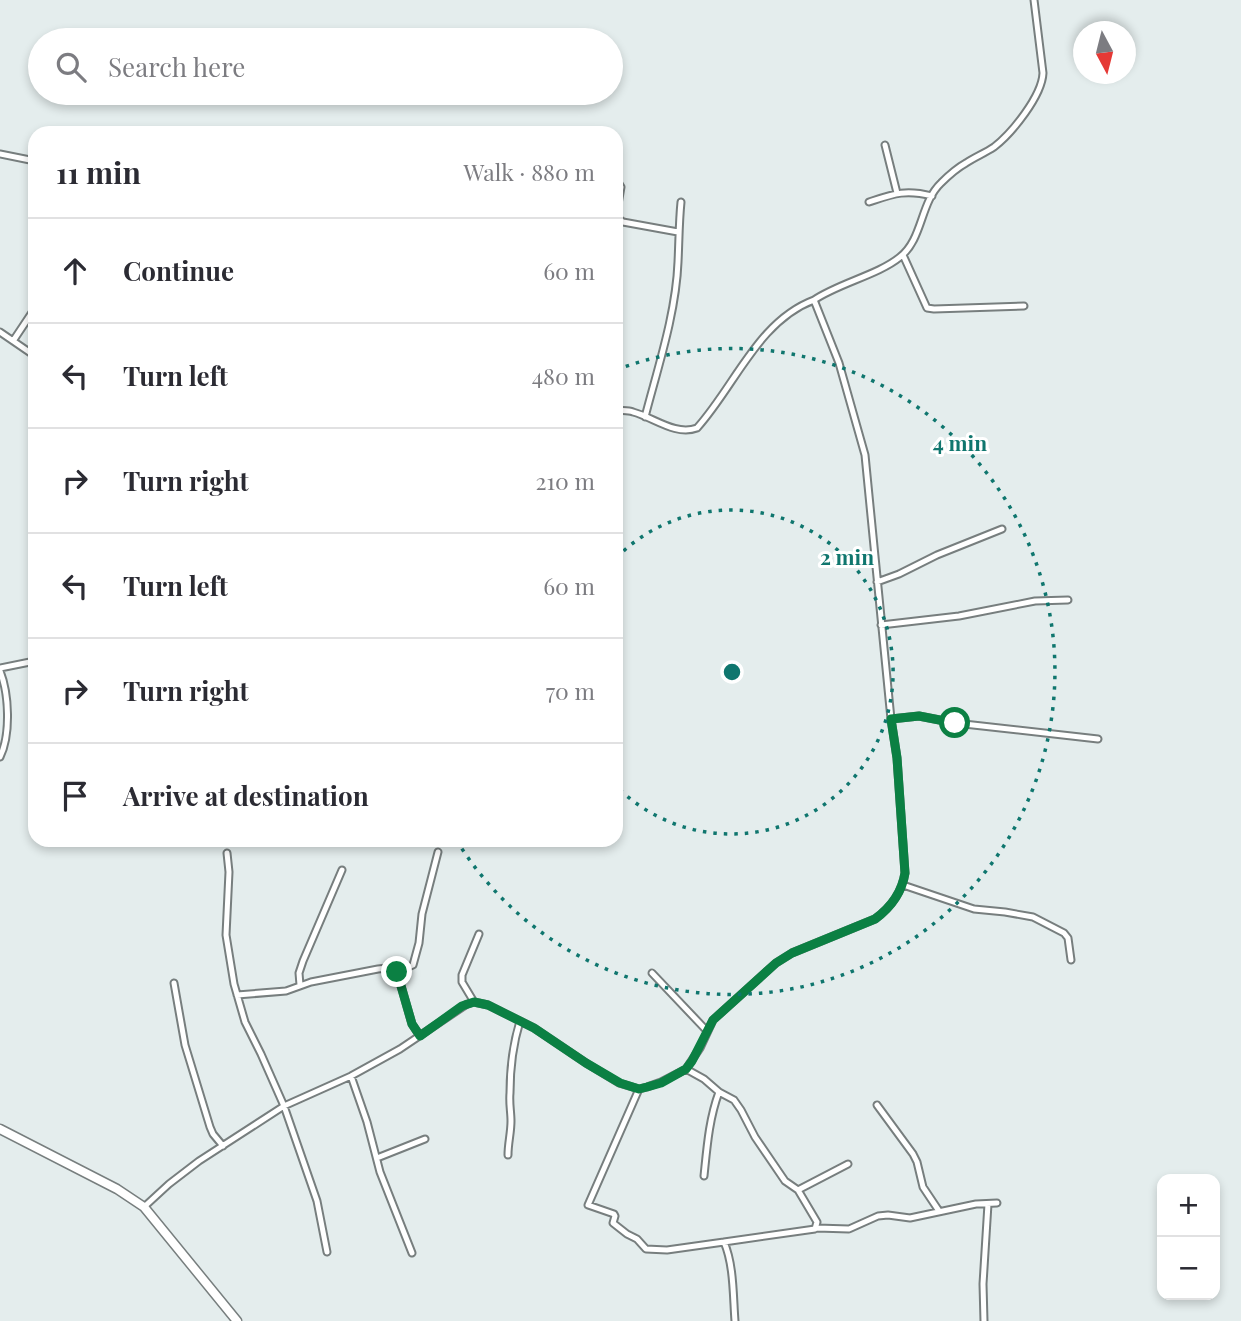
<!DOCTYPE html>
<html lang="en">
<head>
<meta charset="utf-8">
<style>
  :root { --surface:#fff; --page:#f7f7f7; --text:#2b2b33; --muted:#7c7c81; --line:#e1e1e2 }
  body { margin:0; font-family:"Playfair Display",serif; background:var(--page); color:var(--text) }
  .controls { position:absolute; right:21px; bottom:21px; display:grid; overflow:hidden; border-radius:14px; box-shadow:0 4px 10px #0003 }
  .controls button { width:63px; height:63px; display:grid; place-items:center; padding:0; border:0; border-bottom:2px solid var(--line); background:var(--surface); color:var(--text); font:35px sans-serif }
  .compass { position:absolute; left:1073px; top:21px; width:63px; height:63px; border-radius:50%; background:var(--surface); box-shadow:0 4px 10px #0003; rotate:173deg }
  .stop { position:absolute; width:21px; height:21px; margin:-16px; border:5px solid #0b8043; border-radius:50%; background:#fff }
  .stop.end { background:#0b8043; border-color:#fff; box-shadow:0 2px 7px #0008 }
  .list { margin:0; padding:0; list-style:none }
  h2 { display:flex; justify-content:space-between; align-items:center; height:91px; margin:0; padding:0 28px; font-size:30px }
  h2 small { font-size:23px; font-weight:400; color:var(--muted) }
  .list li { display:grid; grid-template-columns:46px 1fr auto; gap:21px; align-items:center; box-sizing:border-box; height:105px; padding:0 28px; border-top:2px solid var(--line) }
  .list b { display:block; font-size:26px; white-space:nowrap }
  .list em { font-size:23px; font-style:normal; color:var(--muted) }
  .icon { flex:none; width:38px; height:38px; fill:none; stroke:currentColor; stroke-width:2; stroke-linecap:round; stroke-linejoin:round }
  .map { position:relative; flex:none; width:1241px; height:1321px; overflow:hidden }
  .search { position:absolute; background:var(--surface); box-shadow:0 4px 10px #0003; left:28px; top:28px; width:595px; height:77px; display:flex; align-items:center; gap:18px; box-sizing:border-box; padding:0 24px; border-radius:38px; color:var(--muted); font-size:26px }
  .panel { position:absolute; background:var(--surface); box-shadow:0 4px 10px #0003; left:28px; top:126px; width:595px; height:721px; border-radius:21px }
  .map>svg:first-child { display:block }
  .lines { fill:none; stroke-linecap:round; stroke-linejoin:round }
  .street-casing { stroke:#777e7e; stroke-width:9 }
  .secondary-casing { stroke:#777e7e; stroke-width:11 }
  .street { stroke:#fff; stroke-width:5 }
  .secondary { stroke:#fff; stroke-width:8 }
  .route { stroke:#0b8043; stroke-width:9 }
  .ring { fill:none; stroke:#0f766e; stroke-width:3.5; stroke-dasharray:3.5 7 }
  .centre { fill:#0f766e; stroke:#fff; stroke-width:3.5 }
  .ring-label { font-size:21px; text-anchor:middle; font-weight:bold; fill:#0f766e; stroke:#fff; stroke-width:6; stroke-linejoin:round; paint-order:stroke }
</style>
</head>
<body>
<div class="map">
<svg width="1241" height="1321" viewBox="0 0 1241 1321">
  <rect width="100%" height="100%" fill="#e4eded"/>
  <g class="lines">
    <defs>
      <path id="street" d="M 885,145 L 897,193
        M 0,154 L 35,161
        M 616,181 L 618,182 L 621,187 L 616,216
        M 869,202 C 893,194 905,189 932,196
        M 616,217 L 623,222 L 678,232
        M 903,255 L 927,308 L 934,309 L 1024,306
        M 0,332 L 35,356
        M 13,341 L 35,308
        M 616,410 C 621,411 628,410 633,412 C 653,417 675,436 697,428 C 735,386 758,321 814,300
        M 645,417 C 658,367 676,313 678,262 C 679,242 679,222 681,202
        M 877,582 L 899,574 L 937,555 L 1002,529
        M 881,625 L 959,616 L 1035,601 L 1068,600
        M 0,668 L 35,661
        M 0,671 C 9,694 11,734 0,757
        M 891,719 L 919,716 L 955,723 L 1098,739
        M 227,853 L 229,872 L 226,935 L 234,984 L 245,1022 L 261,1054 L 284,1106 L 317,1201 L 327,1252
        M 903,885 L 974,909 L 1005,912 L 1033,917 L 1064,933 L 1068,938 L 1071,960
        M 397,972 L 412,1024 L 420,1036
        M 652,973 L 707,1031
        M 174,983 L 185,1045 L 210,1127 L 213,1134 L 223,1146
        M 300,985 L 299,973 L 303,961 L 342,870
        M 237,995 L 286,991 L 311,982 L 378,969 L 387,968 L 397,972 L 413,965 L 419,943 L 422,914 L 438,852
        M 474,1002 L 462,982 L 462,975 L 479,934
        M 686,1069 L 704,1079 L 719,1092 L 734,1100 L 741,1110 L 755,1137 L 785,1181 L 798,1190 L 817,1222 L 815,1229 L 724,1242 C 734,1265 733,1296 735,1321
        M 351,1076 L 367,1122 L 380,1172 L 412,1253
        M 639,1089 L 588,1205 L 614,1214 L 615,1216 L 613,1223 L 627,1234 L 637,1239 L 646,1249 L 667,1250 L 724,1242
        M 877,1105 L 913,1154 L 917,1162 L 923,1187 L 939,1211
        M 508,1155 C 508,1143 511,1133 511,1121 C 511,1112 509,1103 510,1093 C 510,1069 513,1044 520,1021
        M 377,1158 L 425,1139
        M 704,1176 C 707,1147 709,1119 719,1092
        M 798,1190 L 848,1164
        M 144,1207 L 169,1184 L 199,1161 L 284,1106 L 351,1076 L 400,1049 L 467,1004 L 474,1002 L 488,1005 L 534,1028 L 586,1063 L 619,1083 L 639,1089 L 647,1087 L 661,1082 L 686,1069 L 700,1048 L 713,1020 L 776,963 L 792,953 L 875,919 C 890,908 902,892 905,873 L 897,758 L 891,719 L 865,455 L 839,363 L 814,300 C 839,283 878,275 900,257 C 923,239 920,203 941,183 C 948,176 957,168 966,163 C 975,157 985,153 994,147 C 1012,133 1042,96 1043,73 L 1034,0
        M 817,1228 L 849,1229 L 878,1216 L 888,1215 L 910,1218 L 976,1204 L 997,1203
        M 984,1321 L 983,1284 L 988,1204"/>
      <path id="secondary" d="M 0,1129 L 117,1189 L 144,1207 L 237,1321"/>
    </defs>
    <!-- street casing -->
    <use href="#street" class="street-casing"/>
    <!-- secondary casing -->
    <use href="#secondary" class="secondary-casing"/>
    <!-- street -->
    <use href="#street" class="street"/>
    <!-- secondary -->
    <use href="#secondary" class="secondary"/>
  </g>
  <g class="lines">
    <!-- route -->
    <path class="route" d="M 397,972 L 412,1024 L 420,1036 L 462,1006 L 474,1002 L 488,1005 L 534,1028 L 586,1063 L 620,1083 L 639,1089 L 647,1087 L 661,1083 L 686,1069 L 692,1061 L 713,1020 L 776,963 L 792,953 L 875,919 C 890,908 902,892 905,873 L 897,758 L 891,719 L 919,716 L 955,723"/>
  </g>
  <!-- distance rings -->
  <g class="ring">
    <path d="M616 558A162 162 0 1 1 616 786"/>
    <path d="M616 370A323 323 0 1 1 457 841"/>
  </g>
  <circle cx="732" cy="672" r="10" class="centre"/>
  <g class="ring-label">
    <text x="960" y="451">4 min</text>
    <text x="847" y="565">2 min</text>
  </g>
</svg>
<div class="controls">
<button>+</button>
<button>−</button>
</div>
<svg class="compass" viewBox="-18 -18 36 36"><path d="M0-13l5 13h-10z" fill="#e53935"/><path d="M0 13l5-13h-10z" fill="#7c7c81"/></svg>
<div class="stop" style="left:955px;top:723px"></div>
<div class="stop end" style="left:397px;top:972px"></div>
<div class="search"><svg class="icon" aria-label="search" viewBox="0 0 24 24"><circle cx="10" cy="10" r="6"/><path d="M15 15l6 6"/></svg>Search here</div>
<section class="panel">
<h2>11 min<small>Walk · 880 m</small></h2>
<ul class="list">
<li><svg class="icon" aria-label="ahead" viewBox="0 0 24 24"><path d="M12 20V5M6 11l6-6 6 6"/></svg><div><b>Continue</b></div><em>60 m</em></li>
<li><svg class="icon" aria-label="left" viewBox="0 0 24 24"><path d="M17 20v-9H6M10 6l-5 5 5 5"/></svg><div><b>Turn left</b></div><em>480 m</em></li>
<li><svg class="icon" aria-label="right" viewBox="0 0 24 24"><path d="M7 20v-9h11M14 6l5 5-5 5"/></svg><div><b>Turn right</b></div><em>210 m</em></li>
<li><svg class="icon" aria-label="left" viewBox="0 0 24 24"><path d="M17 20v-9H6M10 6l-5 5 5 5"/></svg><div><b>Turn left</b></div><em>60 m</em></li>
<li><svg class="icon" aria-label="right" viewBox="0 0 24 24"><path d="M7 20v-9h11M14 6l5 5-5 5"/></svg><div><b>Turn right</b></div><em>70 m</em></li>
<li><svg class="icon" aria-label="arrive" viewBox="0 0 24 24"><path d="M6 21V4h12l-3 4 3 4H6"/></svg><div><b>Arrive at destination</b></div></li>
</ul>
</section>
</div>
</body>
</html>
